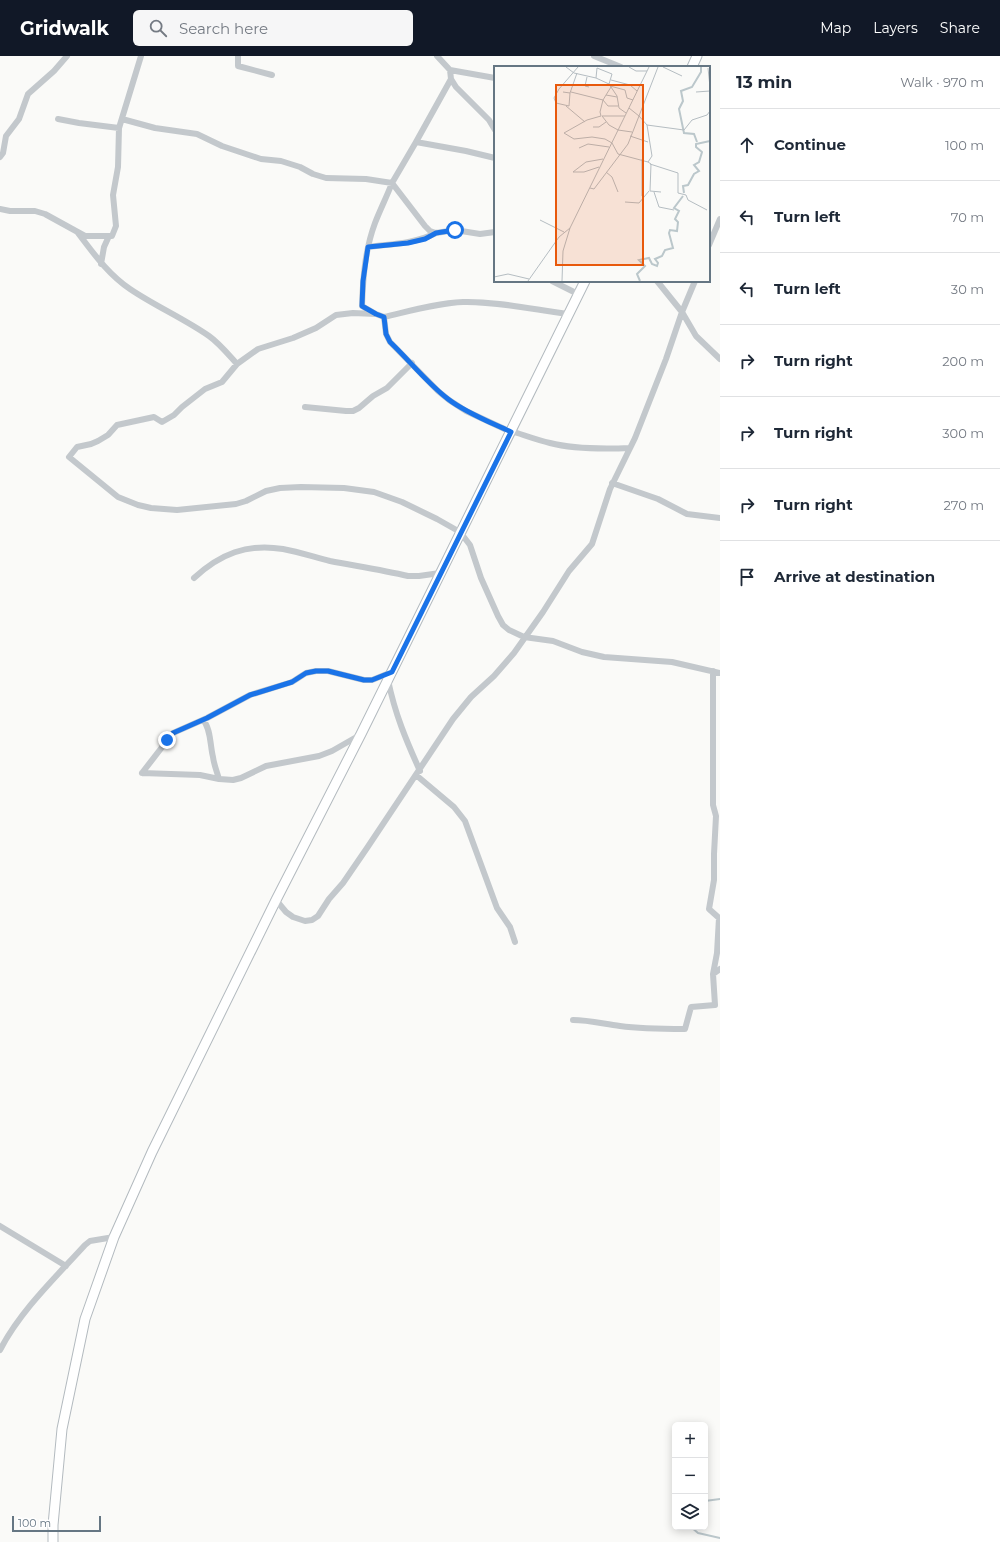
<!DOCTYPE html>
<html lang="en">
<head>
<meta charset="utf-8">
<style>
  :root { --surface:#fff; --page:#f6f6f7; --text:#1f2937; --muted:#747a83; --line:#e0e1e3; --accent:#111827 }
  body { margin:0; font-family:Montserrat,sans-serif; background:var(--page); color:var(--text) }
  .controls { position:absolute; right:12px; bottom:12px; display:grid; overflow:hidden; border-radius:6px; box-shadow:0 2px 10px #0003 }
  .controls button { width:36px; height:36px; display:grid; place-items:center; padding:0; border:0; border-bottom:1px solid var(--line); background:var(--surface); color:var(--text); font:20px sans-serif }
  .scale { position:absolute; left:12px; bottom:10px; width:89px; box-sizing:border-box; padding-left:4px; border:2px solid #657683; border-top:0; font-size:11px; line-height:14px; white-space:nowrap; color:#657683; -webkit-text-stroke:3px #fff; paint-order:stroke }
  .stop { position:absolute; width:12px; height:12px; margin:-9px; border:3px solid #1a73e8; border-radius:50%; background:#fff }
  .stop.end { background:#1a73e8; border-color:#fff; box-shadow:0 1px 4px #0008 }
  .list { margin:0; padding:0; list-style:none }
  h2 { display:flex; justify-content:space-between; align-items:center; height:52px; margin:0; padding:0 16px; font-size:17px }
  h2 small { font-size:13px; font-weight:400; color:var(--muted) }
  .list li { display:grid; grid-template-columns:26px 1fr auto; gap:12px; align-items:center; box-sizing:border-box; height:72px; padding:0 16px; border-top:1px solid var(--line) }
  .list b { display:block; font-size:15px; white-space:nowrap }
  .list em { font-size:13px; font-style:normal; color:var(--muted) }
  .icon { flex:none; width:22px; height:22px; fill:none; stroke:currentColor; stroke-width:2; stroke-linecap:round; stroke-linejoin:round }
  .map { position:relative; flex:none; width:720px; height:1486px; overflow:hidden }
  header { display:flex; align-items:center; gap:24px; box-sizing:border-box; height:56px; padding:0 20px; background:var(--accent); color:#fff }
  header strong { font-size:19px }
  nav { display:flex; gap:22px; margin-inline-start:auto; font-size:14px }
  .search { width:280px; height:36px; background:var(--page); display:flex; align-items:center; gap:10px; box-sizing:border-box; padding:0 14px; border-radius:6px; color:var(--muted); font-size:15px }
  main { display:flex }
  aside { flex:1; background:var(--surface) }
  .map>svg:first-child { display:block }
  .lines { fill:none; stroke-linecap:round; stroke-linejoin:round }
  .stream { stroke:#bbc7cb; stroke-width:2 }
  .secondary-casing { stroke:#b3babf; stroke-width:11 }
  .street { stroke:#c3c8cc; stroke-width:6 }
  .secondary { stroke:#fff; stroke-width:9 }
  .route { stroke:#1a73e8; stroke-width:5 }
  .inset-river { fill:none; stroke:#bbc7cb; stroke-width:2 }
  .inset-road { fill:none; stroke:#b5bdc2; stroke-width:1 }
  .view { fill:#e8590c; fill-opacity:0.15; stroke:#e8590c; stroke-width:2 }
  .inset-edge { fill:none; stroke:#657683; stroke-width:2 }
</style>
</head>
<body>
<header>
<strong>Gridwalk</strong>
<div class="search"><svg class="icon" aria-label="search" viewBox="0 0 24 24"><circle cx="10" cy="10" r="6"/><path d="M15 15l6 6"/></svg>Search here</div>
<nav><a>Map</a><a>Layers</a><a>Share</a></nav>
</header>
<main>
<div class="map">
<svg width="720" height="1486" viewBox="0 0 720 1486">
  <rect width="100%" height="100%" fill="#fafaf8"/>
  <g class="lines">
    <!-- stream -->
    <path class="stream" d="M 705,1445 L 720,1443
      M 691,1471 L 698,1477 L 720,1482"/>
    <defs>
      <path id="secondary" d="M 692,11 L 697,0
        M 53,1486 L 53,1469 L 62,1373 L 85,1263 L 114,1181 L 152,1096 L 276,844 L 361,678 L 585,225"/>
    </defs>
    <!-- secondary casing -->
    <use href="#secondary" class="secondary-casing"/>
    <!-- street -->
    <path class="street" d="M 238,0 L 238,10 L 272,19
      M 437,0 L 450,14 L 451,23 L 456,31 L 489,64 L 495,74
      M 594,0 L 621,11
      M 450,14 L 495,22
      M 451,23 L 416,86 L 466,95 L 495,102
      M 58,63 L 79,67 L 119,72 L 141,0
      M 122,63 L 155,72 L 197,78 L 222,90 L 261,103 L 281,105 L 300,111 L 313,118 L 326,122 L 366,123 L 392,127 C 387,140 380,154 375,167 C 365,194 363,221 362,250 L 376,258 L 353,257 L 336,259 L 316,272 L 293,282 L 258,293 L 237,308 L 222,326 L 205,333 L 182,351 L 174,359 L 162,366 L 154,361 L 117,369 L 108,379 L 98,385 L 91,388 L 77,391 L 69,401 L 118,441 L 138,449 L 151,452 L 177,454 L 236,448 L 246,445 L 266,435 L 280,432 L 301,431 L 344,432 L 374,436 L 402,446 L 437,463 L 460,476 L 470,489 L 481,522 L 498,560 L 503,569 L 509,574 L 524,581 L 553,585 L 582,596 L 604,601 L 672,606 L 720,617
      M 416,86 L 392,127 L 425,170 L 430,175 L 436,177 L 455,174 L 480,178 L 495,176
      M 0,101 L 3,97 L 6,80 L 19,63 L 28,38 L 54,15 L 67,0
      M 0,153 L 10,155 L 35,155 L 45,158 L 85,180 L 112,180 L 116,170 L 113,139 L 118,111 L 119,72
      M 78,177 C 94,198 108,218 130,233 C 155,250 183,262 209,280 C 219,287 228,298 237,308
      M 709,189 L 720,163
      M 368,191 C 391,188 414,188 436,177
      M 101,208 L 104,191 L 109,180
      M 552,225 L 578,238
      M 657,225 L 682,256 L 695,225
      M 682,256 L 696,280 L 720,303
      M 376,258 L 384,261 C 410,255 437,247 463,246 C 495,245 536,254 568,258
      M 384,261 L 386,278 L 390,286 L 438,335 L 449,344 L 466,355 L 511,376
      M 305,351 L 346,355 L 353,355 L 359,352 L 373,340 L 387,332 L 412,307
      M 511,375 C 524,379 537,384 550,387 C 573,393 606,393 630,392
      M 612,427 L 658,443 L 687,458 L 720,462
      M 194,522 C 220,498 247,487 283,493 C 299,496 314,501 330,505 C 356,510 382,514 408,520 L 419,520 L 440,517
      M 388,624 C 395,658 406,684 420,715
      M 203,664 C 211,672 210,690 213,701 C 214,709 217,716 219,723
      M 142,717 L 173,677 L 207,662 L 250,639 L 292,626 L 306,617 L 316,615 L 328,615 L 364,624 L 372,624 L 392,616
      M 142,717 L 200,719 L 219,723 L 233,724 L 241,722 L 266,710 L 319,700 L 332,695 L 360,679
      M 416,719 L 454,751 L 465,765 L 497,852 L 510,871 L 515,886
      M 276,844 L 286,856 L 293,861 L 305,865 L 312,864 L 318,860 L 329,843 L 343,827 L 367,792 L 453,663 L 471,641 L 494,620 L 514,597 L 543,556 L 569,515 L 592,488 L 610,433 L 635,382 L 666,303 L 682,256
      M 713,918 L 717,897 L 719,862 L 709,853 L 714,824 L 714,798 L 716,760 L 713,749 L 713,615
      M 573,964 C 589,964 604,968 620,970 C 641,973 663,973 685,973 L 691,951 L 715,949 L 713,918 L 720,913
      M 0,1170 L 66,1210
      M 0,1294 C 21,1254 55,1222 85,1189 L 90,1185 L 114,1181"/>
    <!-- secondary -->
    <use href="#secondary" class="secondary"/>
  </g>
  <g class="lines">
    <!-- route -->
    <path class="route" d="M 167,684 L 173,677 L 207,662 L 250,639 L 292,626 L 306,617 L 316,615 L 328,615 L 364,624 L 372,624 L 392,616 L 511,376 C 490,366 466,357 448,343 C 427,327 409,304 390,286 L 386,278 L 384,261 L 376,258 L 362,250 L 363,225 L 368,191 L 408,187 L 425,183 L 436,177 L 455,174"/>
  </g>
  <!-- overview -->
  <g transform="translate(494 10)">
    <rect width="216" height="216" fill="#fafaf8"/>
    <path class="inset-river" d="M 203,76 L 200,68 L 190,67 L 185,43 L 189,35 L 187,25 L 198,21 L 207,6 L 207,1M 190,127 L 189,120 L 194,119 L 200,108 L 205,105 L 200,99 L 205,96 L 208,86 L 202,81 L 202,78 L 216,75M 146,215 L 143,208 L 151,200 L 145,194 L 155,192 L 158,198 L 163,200 L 164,197 L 161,193 L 168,190 L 171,184 L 179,182 L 175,167 L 176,164 L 183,165 L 184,156 L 181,153 L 185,145 L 180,142 L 189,130"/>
    <path class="inset-road" d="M 72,1 L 80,7 L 102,12 L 115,18 L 118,8 L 103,2 L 102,12M 135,1 L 142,5 L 153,5M 169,1 L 188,10M 214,2 L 216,21M 93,11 L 91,20 L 95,21M 117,14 L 136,19 L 143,25M 115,18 L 123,30 L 125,42 L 132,47M 116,20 L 131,24 L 133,32 L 139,34M 117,21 L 112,29 L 123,31M 69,26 L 76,27 L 83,7M 77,26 L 109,34 L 106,46 L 107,50 L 93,54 L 70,67 L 80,73 L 98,71 L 111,73 L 118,77 L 124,88 L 154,96 L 157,98 L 156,125 L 167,126M 202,26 L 216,25M 76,27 L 75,40 L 62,37 L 60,32 L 65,23 L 84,1M 112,29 L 109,34 L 114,40 L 124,40M 72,40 L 91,56M 135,42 L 145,50 L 164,1M 108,50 L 131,50M 108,50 L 115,59 L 124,64M 145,50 L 153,59 L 190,64 L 198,54 L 213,49 L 216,45M 153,59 L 158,90 L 154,96M 99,61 L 105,61 L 112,56M 124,64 L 138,66M 136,70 L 154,76M 85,82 L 94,78 L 115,81M 156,98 L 184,107 L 184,127 L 192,129 L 194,134 L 213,144M 79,106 L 92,96 L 109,93M 79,106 L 90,106 L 105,101M 112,106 L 118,111 L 124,126M 96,122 L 100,123 L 134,78 L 145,50M 160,126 L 165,141 L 180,144M 148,130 L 148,93M 131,136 L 145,137 L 155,125M 46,154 L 70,166M 0,211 L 14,208 L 35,213M 34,215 L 65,171 L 76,162M 68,215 L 69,185 L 76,162 L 155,1"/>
    <path class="view" d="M 62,19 L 149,19 L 149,199 L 62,199 Z"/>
    <rect width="216" height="216" class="inset-edge"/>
  </g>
</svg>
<div class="controls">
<button>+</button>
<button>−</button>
<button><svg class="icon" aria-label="layers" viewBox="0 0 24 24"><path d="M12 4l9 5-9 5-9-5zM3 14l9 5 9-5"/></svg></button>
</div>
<div class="scale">100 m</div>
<div class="stop" style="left:455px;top:174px"></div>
<div class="stop end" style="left:167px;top:684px"></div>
</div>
<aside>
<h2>13 min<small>Walk · 970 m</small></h2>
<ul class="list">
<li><svg class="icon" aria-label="ahead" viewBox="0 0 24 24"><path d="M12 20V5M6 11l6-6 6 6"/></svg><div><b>Continue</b></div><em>100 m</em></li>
<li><svg class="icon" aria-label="left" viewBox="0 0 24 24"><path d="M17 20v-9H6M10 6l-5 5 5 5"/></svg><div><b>Turn left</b></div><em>70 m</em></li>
<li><svg class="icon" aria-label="left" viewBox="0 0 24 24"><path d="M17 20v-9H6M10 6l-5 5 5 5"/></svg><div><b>Turn left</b></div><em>30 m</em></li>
<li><svg class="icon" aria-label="right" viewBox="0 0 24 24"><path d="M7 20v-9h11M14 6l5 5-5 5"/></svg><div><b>Turn right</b></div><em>200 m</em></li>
<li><svg class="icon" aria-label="right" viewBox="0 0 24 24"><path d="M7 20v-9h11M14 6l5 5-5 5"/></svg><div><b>Turn right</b></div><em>300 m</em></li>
<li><svg class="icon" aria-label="right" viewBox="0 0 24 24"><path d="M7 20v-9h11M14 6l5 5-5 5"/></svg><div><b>Turn right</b></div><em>270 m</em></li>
<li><svg class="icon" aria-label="arrive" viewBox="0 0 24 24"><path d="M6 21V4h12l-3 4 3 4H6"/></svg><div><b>Arrive at destination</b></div></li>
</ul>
</aside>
</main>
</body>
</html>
